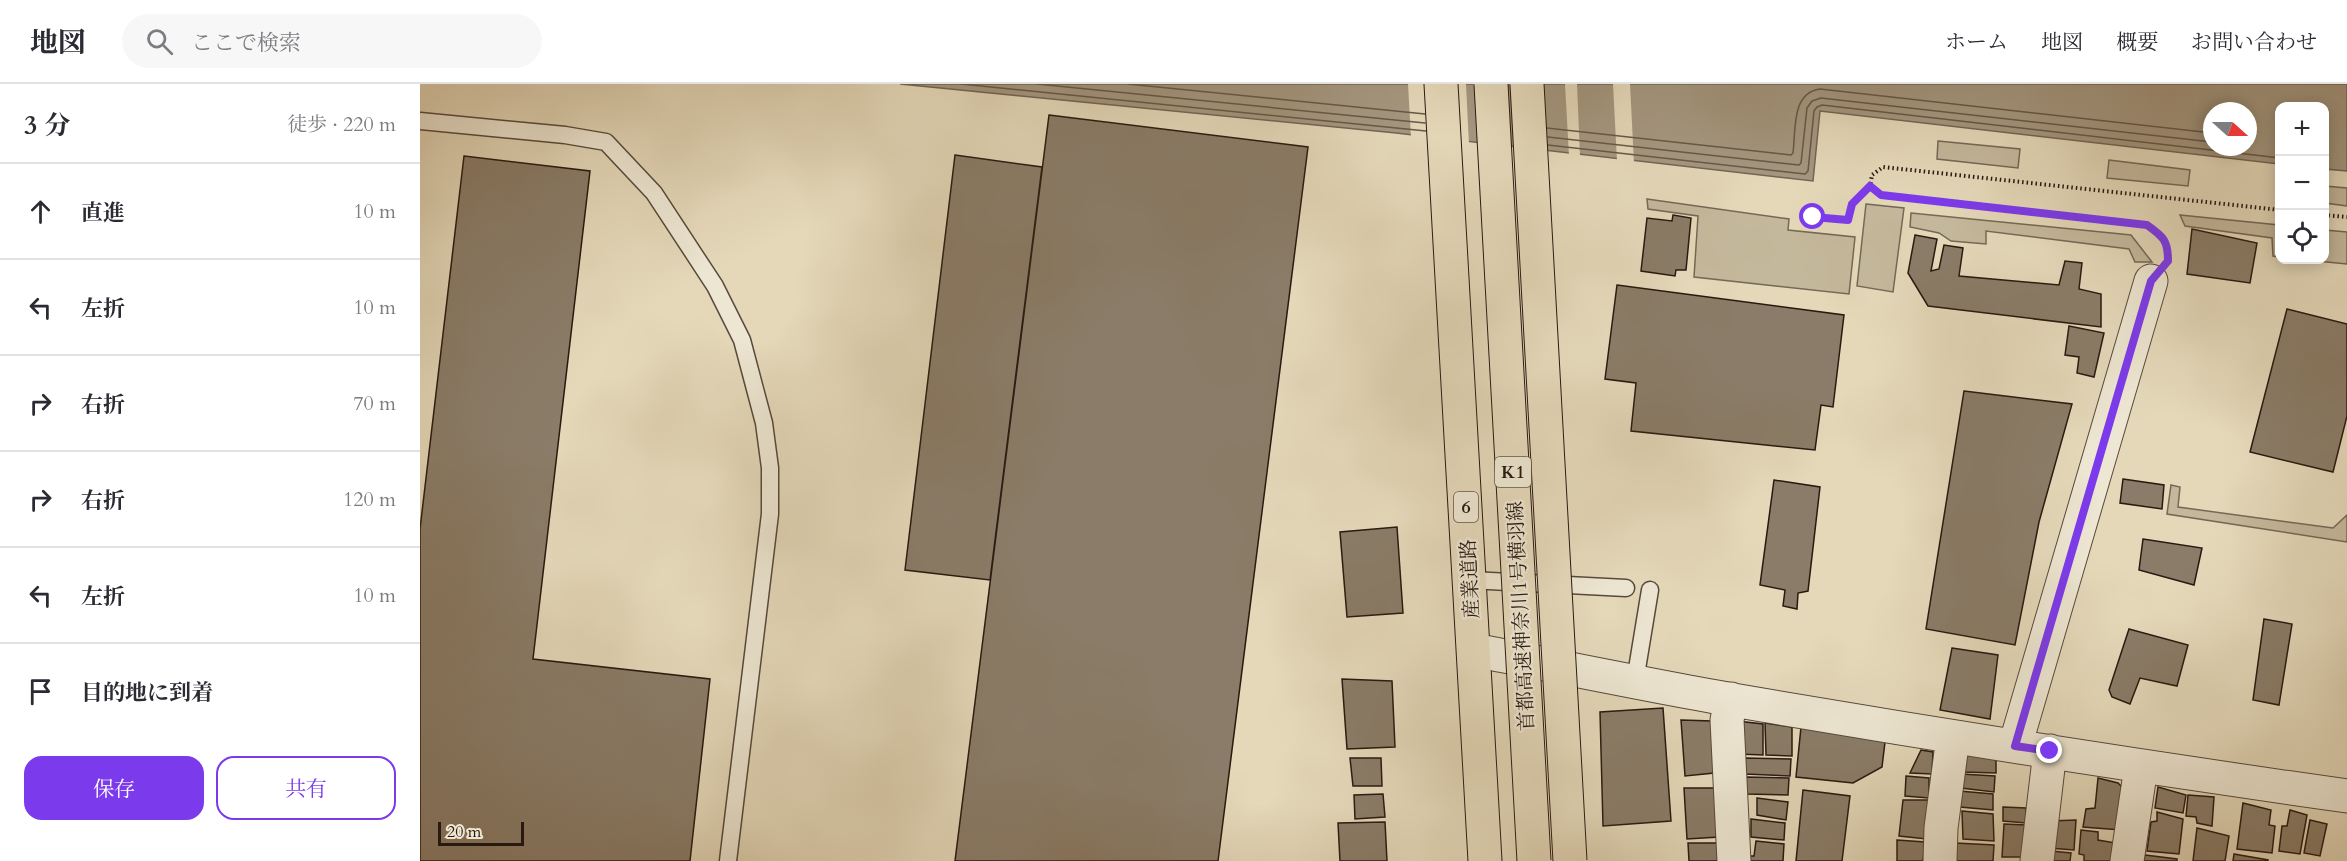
<!DOCTYPE html>
<html lang="ja">
<head>
<meta charset="utf-8">
<style>
  :root { --surface:#fff; --page:#f7f7f7; --text:#2b2b33; --muted:#7c7c81; --line:#e1e1e2; --accent:#7c3aed }
  body { margin:0; font-family:Cardo,"Noto Serif JP",serif; background:var(--page); color:var(--text) }
  .controls { position:absolute; right:18px; top:18px; display:grid; overflow:hidden; border-radius:12px; box-shadow:0 3px 15px #0003 }
  .controls button { width:54px; height:54px; display:grid; place-items:center; padding:0; border:0; border-bottom:2px solid var(--line); background:var(--surface); color:var(--text); font:30px sans-serif }
  .compass { position:absolute; left:1783px; top:18px; width:54px; height:54px; border-radius:50%; background:var(--surface); box-shadow:0 3px 15px #0003; rotate:111deg }
  .scale { position:absolute; left:18px; bottom:15px; width:86px; box-sizing:border-box; padding-left:6px; border:3px solid #281911; border-top:0; font-size:16px; line-height:21px; white-space:nowrap; color:#281911; -webkit-text-stroke:4px #ede6d2; paint-order:stroke }
  .stop { position:absolute; width:18px; height:18px; margin:-14px; border:4px solid #7c3aed; border-radius:50%; background:#fff }
  .stop.end { background:#7c3aed; border-color:#fff; box-shadow:0 2px 6px #0008 }
  .list { margin:0; padding:0; list-style:none }
  h2 { display:flex; justify-content:space-between; align-items:center; height:78px; margin:0; padding:0 24px; font-size:26px }
  h2 small { font-size:20px; font-weight:400; color:var(--muted) }
  .list li { display:grid; grid-template-columns:39px 1fr auto; gap:18px; align-items:center; box-sizing:border-box; height:96px; padding:0 24px; border-top:2px solid var(--line) }
  .list b { display:block; font-size:22px; white-space:nowrap }
  .list em { font-size:20px; font-style:normal; color:var(--muted) }
  .actions { display:flex; gap:12px; padding:18px 24px }
  .actions a { flex:1; padding:14px 0; border:2px solid var(--accent); border-radius:18px; text-align:center; font-size:21px; color:var(--accent) }
  .actions .main { background:var(--accent); color:#fff }
  .icon { flex:none; width:33px; height:33px; fill:none; stroke:currentColor; stroke-width:2; stroke-linecap:round; stroke-linejoin:round }
  .map { position:relative; flex:none; width:1927px; height:777px; overflow:hidden }
  header { display:flex; align-items:center; gap:36px; box-sizing:border-box; height:84px; padding:0 30px; background:var(--surface); border-bottom:2px solid var(--line) }
  header strong { font-size:28px }
  nav { display:flex; gap:33px; margin-inline-start:auto; font-size:21px }
  .search { width:420px; height:54px; background:var(--page); display:flex; align-items:center; gap:15px; box-sizing:border-box; padding:0 21px; border-radius:33px; color:var(--muted); font-size:22px }
  main { display:flex }
  aside { flex:1; background:var(--surface) }
  .map>svg:first-child { display:block }
  .green { fill:#c4b89c; stroke:#766856; stroke-width:1.5 }
  .water { fill:#a49780; stroke:#726554; stroke-width:1.5; fill-rule:evenodd }
  .pier { fill:#e4d8b9 }
  .lines { fill:none; stroke-linecap:round; stroke-linejoin:round }
  .shore { stroke:#665848; stroke-width:1.5 }
  .building { fill:#8a7c68; stroke:#281911; stroke-width:1.5 }
  .lane-casing { stroke:#57493b; stroke-width:19 }
  .street-casing { stroke:#57493b; stroke-width:35 }
  .primary-casing { stroke:#281911; stroke-width:35 }
  .path { stroke:#281911; stroke-width:4; stroke-dasharray:1.5 3; stroke-linecap:butt }
  .lane { stroke:#ede6d2; stroke-width:16 }
  .street { stroke:#ede6d2; stroke-width:33 }
  .primary { stroke:#e4d8b9; stroke-width:33 }
  .highway-bridge-casing { stroke:#281911; stroke-width:35; stroke-linecap:butt }
  .highway-bridge { stroke:#e4d8b9; stroke-width:33 }
  .route { stroke:#7c3aed; stroke-width:8 }
  .labels { text-anchor:middle; dominant-baseline:central; stroke-width:4.5; stroke-linejoin:round; paint-order:stroke }
  .shield { fill:#ede6d2; stroke:#63564b; stroke-width:1.5 }
  .shield-label { font-size:18px; font-weight:bold; fill:#281911 }
  .street-label { font-size:20px; fill:#281911; stroke:#ede6d2 }
</style>
</head>
<body>
<header>
<strong>地図</strong>
<div class="search"><svg class="icon" aria-label="search" viewBox="0 0 24 24"><circle cx="10" cy="10" r="6"/><path d="M15 15l6 6"/></svg>ここで検索</div>
<nav><a>ホーム</a><a>地図</a><a>概要</a><a>お問い合わせ</a></nav>
</header>
<main>
<aside>
<h2>3 分<small>徒歩 · 220 m</small></h2>
<ul class="list">
<li><svg class="icon" aria-label="ahead" viewBox="0 0 24 24"><path d="M12 20V5M6 11l6-6 6 6"/></svg><div><b>直進</b></div><em>10 m</em></li>
<li><svg class="icon" aria-label="left" viewBox="0 0 24 24"><path d="M17 20v-9H6M10 6l-5 5 5 5"/></svg><div><b>左折</b></div><em>10 m</em></li>
<li><svg class="icon" aria-label="right" viewBox="0 0 24 24"><path d="M7 20v-9h11M14 6l5 5-5 5"/></svg><div><b>右折</b></div><em>70 m</em></li>
<li><svg class="icon" aria-label="right" viewBox="0 0 24 24"><path d="M7 20v-9h11M14 6l5 5-5 5"/></svg><div><b>右折</b></div><em>120 m</em></li>
<li><svg class="icon" aria-label="left" viewBox="0 0 24 24"><path d="M17 20v-9H6M10 6l-5 5 5 5"/></svg><div><b>左折</b></div><em>10 m</em></li>
<li><svg class="icon" aria-label="arrive" viewBox="0 0 24 24"><path d="M6 21V4h12l-3 4 3 4H6"/></svg><div><b>目的地に到着</b></div></li>
</ul>
<div class="actions"><a class="main">保存</a><a>共有</a></div>
</aside>
<div class="map">
<svg width="1927" height="777" viewBox="0 0 1927 777">
  <rect width="100%" height="100%" fill="#e4d8b9"/>
  <filter id="stains"><feTurbulence type="fractalNoise" baseFrequency=".00333" numOctaves="4"/><feColorMatrix values="0 0 0 0 .2 0 0 0 0 .09 0 0 0 0 .02 0 0 0 .5 -.17"/></filter>
  <radialGradient id="worn" r=".72"><stop offset=".6" stop-color="#630" stop-opacity="0"/><stop offset="1" stop-color="#630" stop-opacity=".3"/></radialGradient>
  <!-- green -->
  <path class="green" d="M 1518,57 L 1600,65 L 1598,84 L 1517,75 Z
    M 1689,76 L 1770,86 L 1768,102 L 1687,94 Z
    M 1905,102 L 1927,104 L 1927,122 L 1905,119 Z
    M 1227,115 L 1369,135 L 1368,146 L 1435,153 L 1429,210 L 1274,193 L 1278,132 L 1228,125 Z
    M 1446,120 L 1484,124 L 1473,208 L 1437,202 Z
    M 1491,129 L 1711,151 L 1732,178 L 1715,178 L 1709,165 L 1566,147 L 1566,160 L 1531,157 L 1519,149 L 1490,143 Z
    M 1760,131 L 1859,141 L 1859,173 L 1853,172 L 1852,154 L 1765,142 Z
    M 1905,146 L 1927,148 L 1927,180 L 1887,176 L 1904,176 Z
    M 1751,401 L 1760,403 L 1758,423 L 1913,444 L 1927,431 L 1927,458 L 1747,430 Z"/>
  <!-- water -->
  <path class="water" d="M 480,0 L 1927,0 L 1927,87 L 1905,85 L 1904,22 L 1860,22 L 1859,80 L 1400,27 L 1393,97 L 976,49 ZM 1792,27 L 1828,27 L 1828,63 L 1792,63 Z"/>
  <!-- pier -->
  <path class="pier" d="M 988,0 L 1046,0 L 1049,61 L 991,54 Z
    M 1145,0 L 1157,0 L 1160,73 L 1149,72 Z
    M 1193,0 L 1210,0 L 1214,79 L 1197,77 Z"/>
  <g class="lines">
    <!-- shore -->
    <path class="shore" d="M 541,0 L 1006,47
      M 617,0 L 1005,39
      M 708,0 L 1005,30
      M 1127,44 L 1371,71 L 1373,69 C 1376,46 1371,9 1400,5 L 1792,49
      M 1128,53 L 1379,81 L 1381,79 L 1387,24 L 1392,17 L 1401,14 L 1792,58
      M 1128,61 L 1385,90 L 1388,87 L 1394,27 L 1397,23 L 1402,21 L 1860,74"/>
  </g>
  <!-- building -->
  <path class="building" d="M 629,31 L 888,63 L 798,777 L 535,777 Z
    M 535,71 L 622,83 L 570,496 L 485,486 Z
    M 44,72 L 170,87 L 113,575 L 290,595 L 270,777 L 0,777 L 0,445 Z
    M 1253,131 L 1271,134 L 1266,186 L 1256,186 L 1255,192 L 1221,187 L 1227,134 L 1252,137 Z
    M 1772,145 L 1837,159 L 1830,199 L 1767,190 Z
    M 1495,151 L 1517,155 L 1511,187 L 1519,185 L 1524,161 L 1543,164 L 1539,192 L 1639,201 L 1645,177 L 1662,179 L 1659,205 L 1681,210 L 1681,243 L 1508,222 L 1488,189 Z
    M 1197,201 L 1424,231 L 1413,323 L 1401,321 L 1395,366 L 1211,347 L 1216,299 L 1185,295 Z
    M 1867,225 L 1927,240 L 1927,332 L 1913,388 L 1830,368 Z
    M 1649,242 L 1684,249 L 1674,293 L 1657,289 L 1659,273 L 1645,271 Z
    M 1544,307 L 1652,320 L 1619,438 L 1595,561 L 1506,545 Z
    M 1703,395 L 1744,401 L 1742,425 L 1700,419 Z
    M 1354,396 L 1400,403 L 1388,507 L 1378,509 L 1377,525 L 1363,522 L 1365,506 L 1340,501 Z
    M 977,443 L 983,529 L 927,533 L 920,448 Z
    M 1723,455 L 1782,464 L 1774,501 L 1719,486 Z
    M 1844,535 L 1872,540 L 1859,621 L 1833,616 Z
    M 1709,545 L 1768,561 L 1757,602 L 1720,594 L 1710,620 L 1692,613 L 1689,606 Z
    M 1532,564 L 1578,571 L 1570,635 L 1520,626 Z
    M 922,595 L 972,597 L 975,663 L 927,665 Z
    M 1243,624 L 1251,737 L 1183,742 L 1180,628 Z
    M 1261,636 L 1292,637 L 1294,689 L 1265,692 Z
    M 1317,637 L 1343,640 L 1343,671 L 1318,670 Z
    M 1345,639 L 1372,643 L 1372,672 L 1346,671 Z
    M 1381,643 L 1465,658 L 1462,683 L 1433,699 L 1376,693 Z
    M 1501,666 L 1513,668 L 1512,690 L 1490,689 Z
    M 1551,669 L 1576,676 L 1576,689 L 1543,688 L 1543,675 Z
    M 930,674 L 961,674 L 962,702 L 933,702 Z
    M 1325,674 L 1371,675 L 1370,692 L 1325,690 Z
    M 1541,690 L 1575,692 L 1574,708 L 1541,704 Z
    M 1486,692 L 1509,694 L 1509,714 L 1485,712 Z
    M 1326,693 L 1369,694 L 1368,711 L 1326,710 Z
    M 1678,694 L 1698,699 L 1706,707 L 1701,746 L 1663,743 L 1666,725 L 1675,724 Z
    M 1738,703 L 1766,711 L 1763,729 L 1735,724 Z
    M 1264,704 L 1294,704 L 1299,753 L 1267,755 Z
    M 1383,706 L 1430,712 L 1422,777 L 1376,777 Z
    M 1539,707 L 1573,710 L 1573,726 L 1540,723 Z
    M 963,710 L 965,733 L 935,735 L 934,711 Z
    M 1768,711 L 1794,713 L 1792,742 L 1777,739 L 1776,733 L 1766,732 Z
    M 1337,714 L 1368,718 L 1366,736 L 1337,731 Z
    M 1483,716 L 1510,716 L 1507,755 L 1479,752 Z
    M 1823,719 L 1851,726 L 1849,741 L 1855,742 L 1852,769 L 1817,765 Z
    M 1583,723 L 1606,724 L 1606,739 L 1583,737 Z
    M 1870,726 L 1887,731 L 1880,770 L 1859,767 L 1862,742 L 1867,742 Z
    M 1542,727 L 1573,730 L 1574,757 L 1543,755 Z
    M 1737,728 L 1763,735 L 1759,770 L 1727,767 L 1731,738 L 1737,737 Z
    M 1331,735 L 1365,739 L 1364,756 L 1331,753 Z
    M 1656,736 L 1654,766 L 1629,764 L 1630,737 Z
    M 1890,736 L 1907,740 L 1900,772 L 1884,769 Z
    M 965,738 L 967,777 L 920,777 L 918,739 Z
    M 1584,740 L 1606,741 L 1604,773 L 1582,773 Z
    M 1777,744 L 1809,752 L 1805,777 L 1773,777 Z
    M 1661,746 L 1678,748 L 1678,756 L 1696,759 L 1693,777 L 1664,777 L 1664,771 L 1659,770 Z
    M 1477,756 L 1505,758 L 1503,777 L 1477,777 Z
    M 1336,757 L 1364,760 L 1363,777 L 1328,777 L 1329,772 L 1334,772 Z
    M 1268,759 L 1301,759 L 1303,777 L 1269,777 Z
    M 1535,759 L 1574,761 L 1573,777 L 1534,777 Z
    M 1631,767 L 1651,769 L 1650,777 L 1631,777 Z
    M 1814,770 L 1848,776 L 1848,777 L 1813,777 Z
    M 1725,771 L 1757,775 L 1757,777 L 1724,777 Z"/>
  <g class="lines">
    <defs>
      <path id="lane" d="M 0,37 L 145,51 L 186,58 L 234,109 L 295,202 L 322,256 L 344,339 L 350,384 L 350,430 L 308,777
        M 1050,496 L 1206,504
        M 1215,597 L 1230,506"/>
      <path id="street" d="M 1054,566 C 1141,583 1227,601 1313,616 C 1517,651 1722,683 1927,712
        M 1311,615 L 1307,636 L 1314,777
        M 1595,662 L 1731,197
        M 1520,777 L 1521,744 L 1533,653
        M 1617,777 L 1630,667
        M 1707,777 L 1721,683"/>
      <path id="primary" d="M 1021,0 L 1065,777"/>
    </defs>
    <!-- lane casing -->
    <use href="#lane" class="lane-casing"/>
    <!-- street casing -->
    <use href="#street" class="street-casing"/>
    <!-- primary casing -->
    <use href="#primary" class="primary-casing"/>
    <!-- path -->
    <path class="path" d="M 1904,131 L 1927,133
      M 1393,133 L 1427,136 L 1432,120 L 1450,102
      M 1748,172 C 1748,156 1740,150 1727,141 L 1461,111 L 1450,102 L 1452,91 L 1463,83 L 1860,126"/>
    <!-- lane -->
    <use href="#lane" class="lane"/>
    <!-- street -->
    <use href="#street" class="street"/>
    <!-- primary -->
    <use href="#primary" class="primary"/>
    <defs>
      <path id="highway-bridge" d="M 1071,0 L 1114,777
        M 1107,0 L 1150,777"/>
    </defs>
    <!-- highway-bridge casing -->
    <use href="#highway-bridge" class="highway-bridge-casing"/>
    <!-- highway-bridge -->
    <use href="#highway-bridge" class="highway-bridge"/>
  </g>
  <g class="lines">
    <!-- route -->
    <path class="route" d="M 1393,133 L 1428,136 L 1432,120 L 1450,102 L 1461,111 L 1727,141 C 1744,153 1748,157 1748,177 L 1731,197 L 1595,662 L 1630,667"/>
  </g>
  <g class="labels">
    <!-- shield labels -->
    <g class="shield">
      <rect x="1075" y="373" width="36" height="30" rx="4.5"/>
      <rect x="1034" y="408" width="24" height="30" rx="4.5"/>
    </g>
    <g class="shield-label">
      <text x="1093" y="388">K1</text>
      <text x="1046" y="423">6</text>
    </g>
    <!-- street labels -->
    <g class="street-label">
      <text transform="translate(1050 495) rotate(-93)">産業道路</text>
      <text transform="translate(1101 532) rotate(-93)">首都高速神奈川1号横羽線</text>
    </g>
  </g>
  <rect width="100%" height="100%" filter="url(#stains)"/>
  <rect width="100%" height="100%" fill="url(#worn)"/>
</svg>
<div class="controls">
<button>+</button>
<button>−</button>
<button><svg class="icon" aria-label="locate" viewBox="0 0 24 24"><circle cx="12" cy="12" r="6"/><path d="M12 2v4M12 18v4M2 12h4M18 12h4"/></svg></button>
</div>
<svg class="compass" viewBox="-18 -18 36 36"><path d="M0-13l5 13h-10z" fill="#e53935"/><path d="M0 13l5-13h-10z" fill="#7c7c81"/></svg>
<div class="scale">20 m</div>
<div class="stop" style="left:1393px;top:133px"></div>
<div class="stop end" style="left:1630px;top:667px"></div>
</div>
</main>
</body>
</html>
